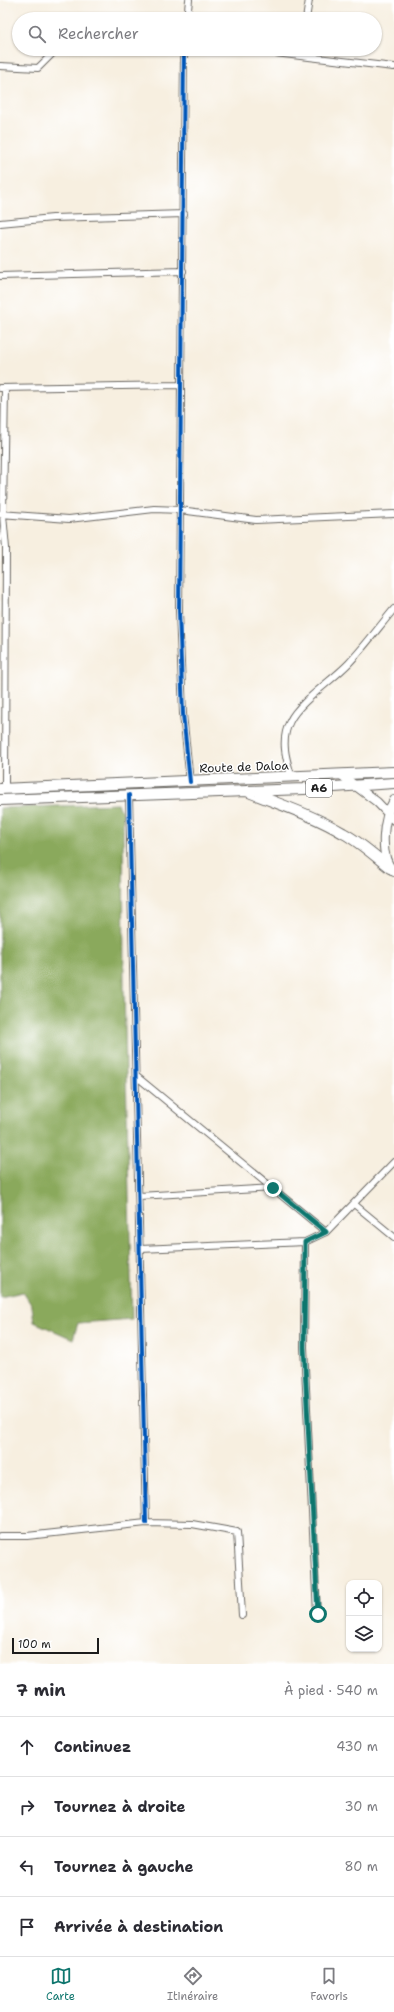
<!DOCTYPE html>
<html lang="fr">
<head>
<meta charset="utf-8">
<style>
  :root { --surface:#fff; --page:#f7f7f7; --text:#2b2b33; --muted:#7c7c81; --line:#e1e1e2; --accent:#0f766e }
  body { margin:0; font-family:"Shantell Sans",sans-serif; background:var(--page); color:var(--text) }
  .controls { position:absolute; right:12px; bottom:12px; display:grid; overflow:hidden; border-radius:8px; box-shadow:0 1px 3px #0004 }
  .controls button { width:36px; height:36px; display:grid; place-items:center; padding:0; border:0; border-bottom:1px solid var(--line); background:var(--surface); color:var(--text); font:20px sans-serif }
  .scale { position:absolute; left:12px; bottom:10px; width:87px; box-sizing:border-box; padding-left:4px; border:2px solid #1c1c1c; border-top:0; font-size:11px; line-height:14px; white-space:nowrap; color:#1c1c1c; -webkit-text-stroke:3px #fff; paint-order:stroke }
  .stop { position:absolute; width:12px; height:12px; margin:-9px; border:3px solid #0f766e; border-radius:50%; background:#fff }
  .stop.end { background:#0f766e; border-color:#fff; box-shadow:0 1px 4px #0008 }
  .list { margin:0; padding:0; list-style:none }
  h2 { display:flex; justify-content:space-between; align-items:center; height:52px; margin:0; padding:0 16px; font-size:17px }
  h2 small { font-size:13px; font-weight:400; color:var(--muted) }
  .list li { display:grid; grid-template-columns:26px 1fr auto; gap:12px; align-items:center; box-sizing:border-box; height:60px; padding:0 16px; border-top:1px solid var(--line) }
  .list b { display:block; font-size:15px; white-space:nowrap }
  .list em { font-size:13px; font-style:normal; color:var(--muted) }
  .icon { flex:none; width:22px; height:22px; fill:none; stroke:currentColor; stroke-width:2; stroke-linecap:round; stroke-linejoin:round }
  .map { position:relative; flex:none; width:394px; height:1664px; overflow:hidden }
  .search { position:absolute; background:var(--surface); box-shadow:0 1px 3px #0004; left:12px; right:12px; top:12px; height:44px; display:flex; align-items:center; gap:10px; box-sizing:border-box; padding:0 14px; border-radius:22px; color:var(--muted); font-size:15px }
  .sheet { height:292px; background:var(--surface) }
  nav { display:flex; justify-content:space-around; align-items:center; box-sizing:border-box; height:56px; border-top:1px solid var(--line); background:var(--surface); font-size:11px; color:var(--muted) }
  nav a { display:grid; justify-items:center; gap:2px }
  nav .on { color:var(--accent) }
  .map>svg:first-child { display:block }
  .forest { fill:#8aa95c; stroke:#53623c }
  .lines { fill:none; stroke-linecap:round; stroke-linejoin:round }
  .minor-casing { stroke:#696661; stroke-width:8 }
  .secondary-casing { stroke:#696661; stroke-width:10 }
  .trunk-casing { stroke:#696661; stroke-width:12 }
  .minor { stroke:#fff; stroke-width:6 }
  .secondary { stroke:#fff; stroke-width:8 }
  .trunk { stroke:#fff; stroke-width:10 }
  .cycleway-casing { stroke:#fff; stroke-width:6 }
  .cycleway { stroke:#0057b8; stroke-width:4 }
  .route { stroke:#0f766e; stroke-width:5 }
  .labels { text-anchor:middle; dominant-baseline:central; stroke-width:3; stroke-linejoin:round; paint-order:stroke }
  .shield { fill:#fff; stroke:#606060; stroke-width:1 }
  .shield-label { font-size:11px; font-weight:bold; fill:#1c1c1c }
  .street-label { font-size:12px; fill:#1c1c1c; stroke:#fff }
</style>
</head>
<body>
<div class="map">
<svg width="394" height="1664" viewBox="0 0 394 1664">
  <rect width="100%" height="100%" fill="#fff"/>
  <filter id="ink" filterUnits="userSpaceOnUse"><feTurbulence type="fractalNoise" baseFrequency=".025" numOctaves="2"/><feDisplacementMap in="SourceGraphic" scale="8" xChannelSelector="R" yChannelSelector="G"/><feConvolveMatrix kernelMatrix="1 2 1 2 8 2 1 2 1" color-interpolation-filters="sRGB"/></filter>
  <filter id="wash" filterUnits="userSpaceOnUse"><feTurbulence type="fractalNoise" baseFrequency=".012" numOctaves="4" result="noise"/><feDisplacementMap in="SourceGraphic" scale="16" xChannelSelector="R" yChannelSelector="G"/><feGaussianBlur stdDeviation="0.9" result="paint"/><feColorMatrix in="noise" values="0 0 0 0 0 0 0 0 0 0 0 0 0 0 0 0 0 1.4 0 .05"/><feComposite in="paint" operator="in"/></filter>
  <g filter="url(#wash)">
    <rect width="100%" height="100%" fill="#f7efe0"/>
    <!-- forest -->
    <path class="forest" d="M 118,804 L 123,814 L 124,988 L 132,1319 L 78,1323 L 73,1339 L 34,1322 L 32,1306 L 23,1292 L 0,1297 L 0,808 Z"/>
  </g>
  <g filter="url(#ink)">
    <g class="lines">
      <defs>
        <path id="minor" d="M 187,19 L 189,0
          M 306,19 L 309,0
          M 184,49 L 179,611 L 183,714 L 190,782
          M 240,49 L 394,67
          M 0,66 L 38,68 L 57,49
          M 0,223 L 53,218 L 184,214
          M 0,276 L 183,271
          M 0,388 L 181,385
          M 5,388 L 3,515 L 6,548 L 5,789
          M 0,514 L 69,519 L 154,509 L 180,510 L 256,520 L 394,514
          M 292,778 C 286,759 280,740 290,721 C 299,702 333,680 349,663 C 365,646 379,627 394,609
          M 129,795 L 146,1523
          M 136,1076 L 326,1232
          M 139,1196 L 273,1188
          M 354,1204 L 394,1237
          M 305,1242 L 304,1347 L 317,1614
          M 140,1249 L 305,1242 L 326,1232 L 394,1162
          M 0,1536 L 27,1536 L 146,1523 L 192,1524 L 237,1532 L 242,1615"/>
        <path id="secondary" d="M 341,775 L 377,802 L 394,820
          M 394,800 C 383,818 378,856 394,872"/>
        <path id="trunk" d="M 0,789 L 394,772
          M 249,792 C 281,805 313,815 343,833 C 360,842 375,856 390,868
          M 0,800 L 304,789 L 394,783"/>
      </defs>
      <!-- minor casing -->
      <use href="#minor" class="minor-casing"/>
      <!-- secondary casing -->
      <use href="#secondary" class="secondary-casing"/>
      <!-- trunk casing -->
      <use href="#trunk" class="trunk-casing"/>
      <!-- minor -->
      <use href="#minor" class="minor"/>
      <!-- secondary -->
      <use href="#secondary" class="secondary"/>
      <!-- trunk -->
      <use href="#trunk" class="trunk"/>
      <defs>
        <path id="cycleway" d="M 184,49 L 179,611 L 183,714 L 190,782
          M 129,795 L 146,1523"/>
      </defs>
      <!-- cycleway casing -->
      <use href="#cycleway" class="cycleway-casing"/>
      <!-- cycleway -->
      <use href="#cycleway" class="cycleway"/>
    </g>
  </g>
  <g class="lines" filter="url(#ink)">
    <!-- route -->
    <path class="route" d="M 273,1188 L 326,1232 L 305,1242 L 304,1347 L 318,1614"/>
  </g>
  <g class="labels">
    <!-- shield labels -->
    <rect class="shield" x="306" y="779" width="26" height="18" rx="3"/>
    <g class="shield-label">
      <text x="319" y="788">A6</text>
    </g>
    <!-- street labels -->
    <g class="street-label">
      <text transform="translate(244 767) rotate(-2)">Route de Daloa</text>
    </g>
  </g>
</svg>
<div class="controls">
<button><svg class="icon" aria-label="locate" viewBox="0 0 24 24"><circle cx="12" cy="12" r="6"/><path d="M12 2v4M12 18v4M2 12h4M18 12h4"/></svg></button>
<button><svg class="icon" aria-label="layers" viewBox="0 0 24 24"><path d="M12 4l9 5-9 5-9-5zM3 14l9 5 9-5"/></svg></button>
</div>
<div class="scale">100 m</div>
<div class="stop" style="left:318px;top:1614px"></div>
<div class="stop end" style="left:273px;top:1188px"></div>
<div class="search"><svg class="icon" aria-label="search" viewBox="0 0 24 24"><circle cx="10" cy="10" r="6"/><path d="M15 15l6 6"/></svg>Rechercher</div>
</div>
<section class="sheet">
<h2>7 min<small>À pied · 540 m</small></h2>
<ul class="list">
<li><svg class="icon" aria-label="ahead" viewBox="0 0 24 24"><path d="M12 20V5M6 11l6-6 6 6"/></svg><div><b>Continuez</b></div><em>430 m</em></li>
<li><svg class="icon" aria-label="right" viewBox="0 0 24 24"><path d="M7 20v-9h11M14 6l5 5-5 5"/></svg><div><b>Tournez à droite</b></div><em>30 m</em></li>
<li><svg class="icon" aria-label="left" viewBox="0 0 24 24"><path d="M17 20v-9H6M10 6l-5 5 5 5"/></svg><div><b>Tournez à gauche</b></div><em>80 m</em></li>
<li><svg class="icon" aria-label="arrive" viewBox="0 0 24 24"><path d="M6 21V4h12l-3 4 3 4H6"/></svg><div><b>Arrivée à destination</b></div></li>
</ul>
</section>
<nav>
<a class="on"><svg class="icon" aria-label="map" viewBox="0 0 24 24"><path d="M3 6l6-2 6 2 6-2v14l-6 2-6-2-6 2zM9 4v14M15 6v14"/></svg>Carte</a>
<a><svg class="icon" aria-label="directions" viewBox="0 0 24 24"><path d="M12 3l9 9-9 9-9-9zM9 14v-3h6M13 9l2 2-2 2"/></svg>Itinéraire</a>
<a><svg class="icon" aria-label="saved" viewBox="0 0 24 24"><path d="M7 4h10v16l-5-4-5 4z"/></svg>Favoris</a>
</nav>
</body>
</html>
